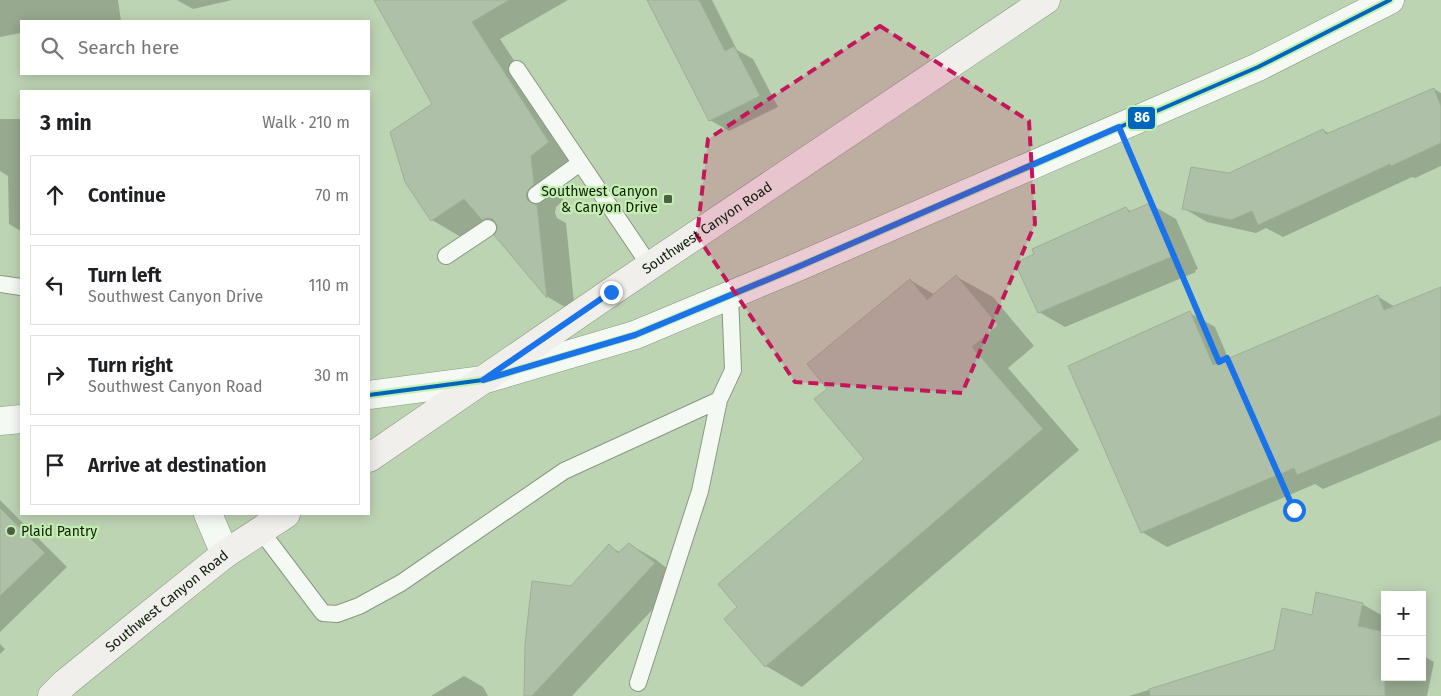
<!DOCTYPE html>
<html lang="en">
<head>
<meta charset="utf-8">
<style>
  :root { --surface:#fff; --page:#f6f6f6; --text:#202124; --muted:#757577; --line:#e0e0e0 }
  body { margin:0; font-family:"Fira Sans",sans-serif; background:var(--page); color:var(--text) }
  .controls { position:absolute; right:15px; bottom:15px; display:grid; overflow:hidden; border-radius:0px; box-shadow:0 2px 12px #0003 }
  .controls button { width:45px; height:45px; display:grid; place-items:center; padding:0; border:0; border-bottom:1px solid var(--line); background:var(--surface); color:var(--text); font:25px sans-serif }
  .stop { position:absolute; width:15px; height:15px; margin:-11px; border:4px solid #1a73e8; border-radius:50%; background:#fff }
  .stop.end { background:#1a73e8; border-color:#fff; box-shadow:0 1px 5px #0008 }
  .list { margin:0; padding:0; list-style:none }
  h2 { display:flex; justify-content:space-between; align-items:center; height:65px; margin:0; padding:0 20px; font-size:21px }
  h2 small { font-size:16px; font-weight:400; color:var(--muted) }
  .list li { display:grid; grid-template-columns:32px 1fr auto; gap:15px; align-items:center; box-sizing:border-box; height:80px; margin:0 10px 10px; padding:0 10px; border:1px solid var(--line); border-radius:0px }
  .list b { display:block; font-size:19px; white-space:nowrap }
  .list p { margin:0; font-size:16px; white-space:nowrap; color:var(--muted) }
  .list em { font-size:16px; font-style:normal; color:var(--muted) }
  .icon { flex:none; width:28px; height:28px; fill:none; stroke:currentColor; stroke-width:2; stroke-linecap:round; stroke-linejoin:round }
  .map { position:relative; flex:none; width:1441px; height:696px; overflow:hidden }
  .search { position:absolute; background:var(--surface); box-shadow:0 2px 12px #0003; left:20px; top:20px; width:350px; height:55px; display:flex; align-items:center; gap:12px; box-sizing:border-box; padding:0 18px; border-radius:0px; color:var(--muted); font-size:19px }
  .panel { position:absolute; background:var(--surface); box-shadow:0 2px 12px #0003; left:20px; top:90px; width:350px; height:425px; border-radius:0px }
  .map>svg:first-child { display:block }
  .shadow { fill:#0003 }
  .building { fill:#aec0a7; stroke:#9daf95 }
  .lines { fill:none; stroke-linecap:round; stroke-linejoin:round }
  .service-casing { stroke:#879980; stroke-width:18 }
  .minor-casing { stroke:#879980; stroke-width:29 }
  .tertiary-casing { stroke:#879980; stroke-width:29 }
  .secondary-casing { stroke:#879980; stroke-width:29 }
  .path { stroke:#c3cac1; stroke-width:3; stroke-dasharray:4 4; stroke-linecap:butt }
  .service { stroke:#f5f9f4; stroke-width:16 }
  .minor { stroke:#f5f9f4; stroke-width:28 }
  .tertiary { stroke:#f5f9f4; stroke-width:28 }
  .secondary { stroke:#f0efeb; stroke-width:28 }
  .bus-1-casing { stroke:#c4efb2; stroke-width:8 }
  .bus-1 { stroke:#0065bd; stroke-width:4 }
  .route { stroke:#1a73e8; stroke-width:6 }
  .marked { fill:#c2185b; fill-opacity:0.2; stroke:#c2185b; stroke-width:4; stroke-dasharray:10 6; stroke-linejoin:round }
  .poi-dot { fill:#4c5e44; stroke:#c4efb2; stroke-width:2 }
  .labels { text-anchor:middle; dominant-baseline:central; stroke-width:4.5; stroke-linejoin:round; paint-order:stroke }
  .poi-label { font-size:14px; fill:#0f1e08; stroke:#c4efb2; text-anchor:end }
  .street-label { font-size:14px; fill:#0f1e08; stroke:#c4efb2 }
  .line-badge { stroke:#c4efb2; stroke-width:2 }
  .badge-label { font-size:14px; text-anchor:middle; font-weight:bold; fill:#fff }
</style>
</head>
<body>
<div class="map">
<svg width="1441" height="696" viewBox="0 0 1441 696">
  <rect width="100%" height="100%" fill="#bdd4b3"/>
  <!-- shadow -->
  <path class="shadow" d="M 0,0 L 118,0 L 121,21 L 21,21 L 21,33 L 0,37 Z
    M 177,0 L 232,0 L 193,9 Z
    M 375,0 L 568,0 L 500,39 L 578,159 L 560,173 L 563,201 L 556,207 L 555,213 L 557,218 L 566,223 L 575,313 L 548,297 L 496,235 L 499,228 L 485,221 L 461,237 L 432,220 L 434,105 Z
    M 667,0 L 712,0 L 737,50 L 753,59 L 778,107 L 729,131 L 710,120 Z
    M 1434,89 L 1441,93 L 1441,166 L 1415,178 L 1412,177 L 1283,237 L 1266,228 L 1256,233 L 1207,222 L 1183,208 L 1229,174 L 1323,130 L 1330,134 Z
    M 0,119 L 21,119 L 21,231 L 9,224 L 8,176 L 0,171 Z
    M 1150,204 L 1176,219 L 1198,269 L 1195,270 L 1196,272 L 1065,327 L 1039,312 L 1126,208 L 1132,212 Z
    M 957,277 L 993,297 L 1034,346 L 1008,368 L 1079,450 L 802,687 L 766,666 L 739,608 L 866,459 L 829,389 L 910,280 L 935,295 Z
    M 1441,288 L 1441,440 L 1323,489 L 1315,484 L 1167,547 L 1142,532 L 1190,313 L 1215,327 L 1229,360 L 1377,296 L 1395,307 Z
    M 0,500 L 67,567 L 0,632 Z
    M 629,544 L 655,559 L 681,579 L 572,696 L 525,696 L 571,588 L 609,546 L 621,553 Z
    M 1362,604 L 1385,617 L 1385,677 L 1422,677 L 1422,655 L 1434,662 L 1427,696 L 1129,696 L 1275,651 L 1313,616 Z
    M 0,644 L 5,649 L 0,654 Z
    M 464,676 L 483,687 L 488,696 L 431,696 Z"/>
  <!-- building -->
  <path class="building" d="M 374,0 L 509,0 L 472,22 L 549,142 L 531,156 L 534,184 L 527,191 L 526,196 L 528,201 L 537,205 L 547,298 L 494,235 L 498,227 L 493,219 L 487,218 L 482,220 L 464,199 L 431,221 L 405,182 L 390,132 L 432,104 Z
    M 647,0 L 699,0 L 725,51 L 734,46 L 760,96 L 709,121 Z
    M 1434,88 L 1441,106 L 1441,143 L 1391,166 L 1390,164 L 1258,225 L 1252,211 L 1231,220 L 1182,209 L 1191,167 L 1229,173 L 1323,129 L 1326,134 Z
    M 1150,203 L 1172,254 L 1170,255 L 1171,257 L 1038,313 L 1015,263 L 1034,254 L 1032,249 L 1126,207 L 1129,212 Z
    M 956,275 L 998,325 L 972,347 L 1043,429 L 765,667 L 724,619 L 737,607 L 718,584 L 864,459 L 814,399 L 827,389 L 807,364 L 910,279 L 927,300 Z
    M 1441,287 L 1441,415 L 1297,475 L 1294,468 L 1141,533 L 1068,366 L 1190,311 L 1213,365 L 1378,295 L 1384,310 Z
    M 0,508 L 45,553 L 0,596 Z
    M 629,543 L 655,563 L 532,696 L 524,696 L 525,644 L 532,581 L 571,586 L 609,544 L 618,553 Z
    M 1316,592 L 1363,603 L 1358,626 L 1385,632 L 1385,696 L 1150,696 L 1149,689 L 1274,650 L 1282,608 L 1312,615 Z"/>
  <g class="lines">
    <defs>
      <path id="service" d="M 517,69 L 650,266
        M 536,195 L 580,163
        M 446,256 L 488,228
        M 0,284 L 21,287
        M 261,531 L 323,613 L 337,614 L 359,606 L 401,583 L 564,471 L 719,400
        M 638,683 L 700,491 L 719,400 L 733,370 L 730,295"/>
      <path id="minor" d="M 489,378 L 635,335 L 800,266 L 1258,67 L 1390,0
        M 208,514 L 225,554"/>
      <path id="tertiary" d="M 369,395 L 483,380
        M 0,421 L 21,419"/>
      <g id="secondary">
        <path id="s1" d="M 369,458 L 611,292 L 1046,0"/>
        <path id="s2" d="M 52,696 L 65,683 L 150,614 L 225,554 L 286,514"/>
      </g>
    </defs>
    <!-- service casing -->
    <use href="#service" class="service-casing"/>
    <!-- minor casing -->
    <use href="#minor" class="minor-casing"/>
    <!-- tertiary casing -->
    <use href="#tertiary" class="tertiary-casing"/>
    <!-- secondary casing -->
    <use href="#secondary" class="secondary-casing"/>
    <!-- path -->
    <path class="path" d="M 1133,160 L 1219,362 L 1227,358 L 1294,510"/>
    <!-- service -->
    <use href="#service" class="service"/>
    <!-- minor -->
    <use href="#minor" class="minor"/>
    <!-- tertiary -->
    <use href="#tertiary" class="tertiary"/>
    <!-- secondary -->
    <use href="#secondary" class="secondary"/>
    <defs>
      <path id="bus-1" d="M 369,395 L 483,380 L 635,335 L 800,266 L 1258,67 L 1390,0"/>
    </defs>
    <!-- bus-1 casing -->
    <use href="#bus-1" class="bus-1-casing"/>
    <!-- bus-1 -->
    <use href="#bus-1" class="bus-1"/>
  </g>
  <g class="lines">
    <!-- route -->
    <path class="route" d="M 611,292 L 483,380 L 635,335 L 800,266 L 1119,127 L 1219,362 L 1227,358 L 1294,510"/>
  </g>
  <!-- marked area -->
  <path class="marked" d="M 880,26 L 1029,121 L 1035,224 L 962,393 L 795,382 L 697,236 L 708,139 Z"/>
  <!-- markers -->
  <g class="poi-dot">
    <rect x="663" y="194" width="10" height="10" rx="2.5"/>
    <circle cx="11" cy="531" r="5"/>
  </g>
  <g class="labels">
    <!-- poi labels -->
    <g class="poi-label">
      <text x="658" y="191">Southwest Canyon<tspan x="658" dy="16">&amp; Canyon Drive</tspan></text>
      <text x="21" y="531" text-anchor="start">Plaid Pantry</text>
    </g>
    <!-- street labels -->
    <g class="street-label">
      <text stroke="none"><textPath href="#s1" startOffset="409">Southwest Canyon Road</textPath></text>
      <text stroke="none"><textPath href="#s2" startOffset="149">Southwest Canyon Road</textPath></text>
    </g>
  </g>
  <rect class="line-badge" x="1127" y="106" width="29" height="24" rx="5" fill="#0065bd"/>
  <g class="badge-label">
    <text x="1142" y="122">86</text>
  </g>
</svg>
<div class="controls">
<button>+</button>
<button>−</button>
</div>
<div class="stop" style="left:1294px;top:510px"></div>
<div class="stop end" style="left:611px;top:292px"></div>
<div class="search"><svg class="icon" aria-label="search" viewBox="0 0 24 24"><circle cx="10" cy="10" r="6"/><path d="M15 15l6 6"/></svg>Search here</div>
<section class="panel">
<h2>3 min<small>Walk · 210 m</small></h2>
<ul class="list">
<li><svg class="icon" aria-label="ahead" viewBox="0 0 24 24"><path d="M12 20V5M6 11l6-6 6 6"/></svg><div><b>Continue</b></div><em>70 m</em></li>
<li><svg class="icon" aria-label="left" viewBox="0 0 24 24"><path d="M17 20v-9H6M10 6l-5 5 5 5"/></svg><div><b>Turn left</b><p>Southwest Canyon Drive</p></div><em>110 m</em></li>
<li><svg class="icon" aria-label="right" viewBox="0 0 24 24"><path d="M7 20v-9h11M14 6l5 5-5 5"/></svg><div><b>Turn right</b><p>Southwest Canyon Road</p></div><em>30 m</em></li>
<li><svg class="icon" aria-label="arrive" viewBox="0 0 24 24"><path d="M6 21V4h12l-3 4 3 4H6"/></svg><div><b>Arrive at destination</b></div></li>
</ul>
</section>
</div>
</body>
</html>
